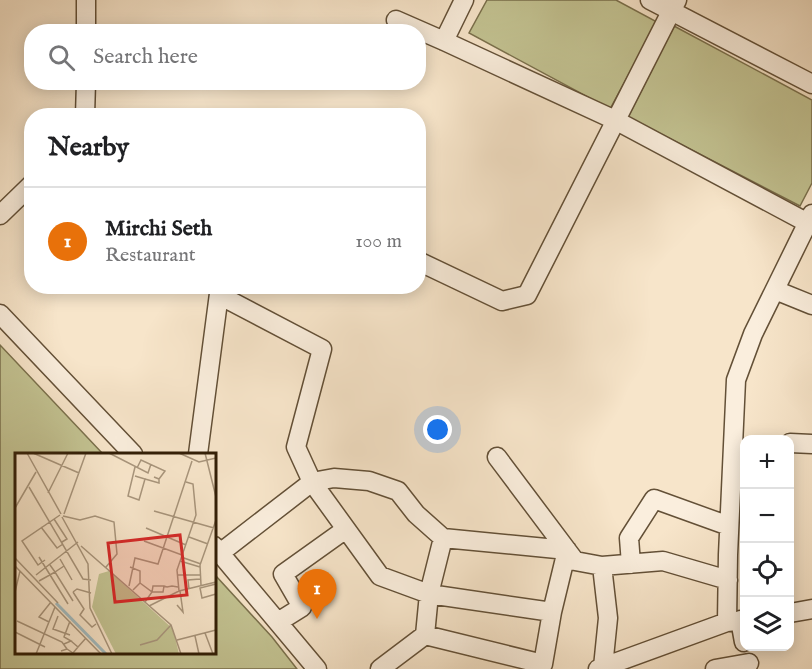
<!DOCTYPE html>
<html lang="en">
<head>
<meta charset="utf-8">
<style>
  :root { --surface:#fff; --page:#f6f6f6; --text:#202124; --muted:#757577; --line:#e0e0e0; --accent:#8f2418 }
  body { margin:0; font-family:"IM FELL English",serif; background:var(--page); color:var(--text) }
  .controls { position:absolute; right:18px; bottom:18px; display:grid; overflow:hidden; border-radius:12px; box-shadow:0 3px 15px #0003 }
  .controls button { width:54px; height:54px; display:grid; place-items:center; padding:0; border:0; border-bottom:2px solid var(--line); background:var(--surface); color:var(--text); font:30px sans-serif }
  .you { position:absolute; left:438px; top:430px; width:21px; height:21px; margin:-15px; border:4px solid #fff; border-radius:50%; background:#1a73e8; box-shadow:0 0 0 9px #1a73e833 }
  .badge { display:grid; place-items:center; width:39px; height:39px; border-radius:50%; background:var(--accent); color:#fff; font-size:20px; font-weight:700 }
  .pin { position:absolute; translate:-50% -50px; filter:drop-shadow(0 2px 3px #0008) }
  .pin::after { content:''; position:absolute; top:32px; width:21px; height:18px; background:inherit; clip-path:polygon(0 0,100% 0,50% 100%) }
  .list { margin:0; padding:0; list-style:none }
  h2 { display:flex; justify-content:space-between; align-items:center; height:78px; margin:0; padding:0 24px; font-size:26px }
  h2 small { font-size:20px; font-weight:400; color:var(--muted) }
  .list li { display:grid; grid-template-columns:39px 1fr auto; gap:18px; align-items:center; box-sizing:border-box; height:108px; padding:0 24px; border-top:2px solid var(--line) }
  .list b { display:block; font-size:22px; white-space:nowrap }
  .list p { margin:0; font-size:20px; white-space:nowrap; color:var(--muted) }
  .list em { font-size:20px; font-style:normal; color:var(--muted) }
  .icon { flex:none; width:33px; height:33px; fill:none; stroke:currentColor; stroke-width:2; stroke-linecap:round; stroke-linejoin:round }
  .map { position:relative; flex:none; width:812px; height:669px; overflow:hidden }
  .search { position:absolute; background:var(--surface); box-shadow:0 3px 15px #0003; left:24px; top:24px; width:402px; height:66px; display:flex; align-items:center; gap:15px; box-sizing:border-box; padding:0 21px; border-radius:24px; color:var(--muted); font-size:22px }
  .panel { position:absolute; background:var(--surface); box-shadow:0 3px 15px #0003; left:24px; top:108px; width:402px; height:186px; border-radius:24px }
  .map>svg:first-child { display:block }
  .green { fill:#c3c392; stroke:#7a704c; stroke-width:1.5 }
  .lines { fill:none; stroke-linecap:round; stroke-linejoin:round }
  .minor-casing { stroke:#635037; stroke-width:21 }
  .minor { stroke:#faeedd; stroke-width:18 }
  .inset-river { fill:none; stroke:#a2bcc1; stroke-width:3 }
  .inset-road { fill:none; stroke:#a8957c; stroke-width:1.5 }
  .view { fill:#d62828; fill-opacity:0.15; stroke:#d62828; stroke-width:3 }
  .inset-edge { fill:none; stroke:#321e06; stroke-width:3 }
</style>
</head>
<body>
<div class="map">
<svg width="812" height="669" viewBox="0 0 812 669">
  <rect width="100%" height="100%" fill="#f7e5ca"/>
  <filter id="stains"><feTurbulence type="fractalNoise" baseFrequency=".00333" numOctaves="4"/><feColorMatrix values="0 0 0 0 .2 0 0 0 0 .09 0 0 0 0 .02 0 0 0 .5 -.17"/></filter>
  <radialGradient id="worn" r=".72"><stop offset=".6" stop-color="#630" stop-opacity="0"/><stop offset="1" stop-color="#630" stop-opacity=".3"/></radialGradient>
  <!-- green -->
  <path class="green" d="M 487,0 L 616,0 L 657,22 L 610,109 L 469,33 Z
    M 674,26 L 812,100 L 812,183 L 800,206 L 628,117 Z
    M 0,345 L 103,454 L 16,454 L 16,652 L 214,652 L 215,575 L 272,637 L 297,669 L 0,669 Z"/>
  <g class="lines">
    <defs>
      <path id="minor" d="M 650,0 L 812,84
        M 396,20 L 444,41 L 615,120 L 808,223
        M 86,32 L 86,0
        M 444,41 L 464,0
        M 85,116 L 86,82
        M 0,215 L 32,184
        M 418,261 L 502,301 L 527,295 L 677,0
        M 775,290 L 812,305
        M 219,295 L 322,349 L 296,447 L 312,482 L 220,553
        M 0,314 L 133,454
        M 790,443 L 812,444
        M 198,454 L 220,286
        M 497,457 L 575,561 L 602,566 L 663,561 L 728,580
        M 443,538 L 567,550 L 552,612 L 429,594 Z
        M 214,546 L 317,669
        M 631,564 L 629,538 L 654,499 L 729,526
        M 602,566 L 608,618 L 603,667
        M 790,613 L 812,609
        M 740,620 L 744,642
        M 278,622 L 302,607 L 283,574 L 346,529
        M 727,622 L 728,555 L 736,380 L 753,334 L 812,214
        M 425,635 L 543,664 L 552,612
        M 380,669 L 425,635 L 429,594 L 380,576 L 312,482 L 334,478 L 369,481 L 398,491 L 416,514 L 443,538
        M 598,669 L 727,622 L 744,620
        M 715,669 L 749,663"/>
    </defs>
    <!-- minor casing -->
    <use href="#minor" class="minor-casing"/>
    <!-- minor -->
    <use href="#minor" class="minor"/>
  </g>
  <!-- overview -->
  <g transform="translate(15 453)">
    <rect width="201" height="201" fill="#f7e5ca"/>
    <path d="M 94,118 L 158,176 L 164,201 L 101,201 L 77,154 L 84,121 Z" fill="#c3c392"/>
    <path class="inset-river" d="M 41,150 L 91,201"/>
    <path class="inset-road" d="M 12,0 L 46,61M 18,0 L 64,20M 94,0 L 133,20 L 136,11M 164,0 L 184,9 L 201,5M 190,0 L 201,44M 122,15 L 126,7 L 150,18 L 144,26 L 139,24M 120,23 L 130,26 L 124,47 L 113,43 L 120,14M 130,26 L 144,30 L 144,26M 14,34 L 68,126 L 76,127M 33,40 L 53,0M 0,55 L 21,19M 139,58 L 199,75M 49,61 L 71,0M 48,63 L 65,67 L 80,63 L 99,69 L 102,101 L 91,114M 47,64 L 73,111 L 75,155 L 97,201M 39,66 L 52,86 L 47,89M 26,74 L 42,95 L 48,91M 131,75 L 171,92M 174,84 L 193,91M 129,88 L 167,102M 66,93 L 156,172 L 166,201M 24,104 L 53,151M 166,104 L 186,111M 0,105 L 43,150M 45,106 L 57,127M 30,107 L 23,112 L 7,88 L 45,62M 165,108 L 185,114M 35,112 L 40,119 L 49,113M 0,113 L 86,201M 115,114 L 125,118 L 125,130 L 118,137M 21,122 L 63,89M 163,122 L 185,122M 24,128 L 40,119 L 58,148M 125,130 L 137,139 L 130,149M 201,131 L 185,135 L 187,145 L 201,141M 186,132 L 185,112 L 201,67M 114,133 L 120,105 L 143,111 L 177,8M 149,133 L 148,139 L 137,139 L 138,133 L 149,133 L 152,134 L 157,133 L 163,134M 174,136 L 173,127 L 185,126M 164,138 L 162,117 L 181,62 L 178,31 L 171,29M 0,139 L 5,118M 58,139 L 69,156 L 65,162 L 77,174 L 81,171M 58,139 L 62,136 L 76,140M 162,152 L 168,159 L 165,138M 134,153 L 164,138 L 201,129M 43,163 L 38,176 L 55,182M 2,168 L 47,189 L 52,196M 34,169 L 24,164 L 36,149M 0,179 L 30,194M 190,180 L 198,201M 180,183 L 184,201M 162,187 L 201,177M 56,188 L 63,194 L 71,185M 49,191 L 56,188 L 49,184 L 55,168M 125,192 L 142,187 L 156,172M 46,198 L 52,196 L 58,200 L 63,194M 21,201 L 40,154"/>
    <path class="view" d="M 165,82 L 172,142 L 100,149 L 93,90 Z"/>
    <rect width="201" height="201" class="inset-edge"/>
  </g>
  <rect width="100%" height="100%" filter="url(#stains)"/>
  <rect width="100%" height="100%" fill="url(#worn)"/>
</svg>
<div class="controls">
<button>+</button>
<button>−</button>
<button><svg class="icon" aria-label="locate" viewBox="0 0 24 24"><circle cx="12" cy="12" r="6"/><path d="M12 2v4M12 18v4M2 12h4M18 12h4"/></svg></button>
<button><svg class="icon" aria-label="layers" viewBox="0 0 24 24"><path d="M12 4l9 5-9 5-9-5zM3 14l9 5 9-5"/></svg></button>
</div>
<div class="you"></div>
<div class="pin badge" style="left:317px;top:619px;background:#e8710a">1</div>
<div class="search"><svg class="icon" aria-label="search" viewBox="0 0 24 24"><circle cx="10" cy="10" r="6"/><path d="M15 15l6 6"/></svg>Search here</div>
<section class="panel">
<h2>Nearby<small></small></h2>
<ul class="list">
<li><span class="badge" style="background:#e8710a">1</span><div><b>Mirchi Seth</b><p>Restaurant</p></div><em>100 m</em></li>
</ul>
</section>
</div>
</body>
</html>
